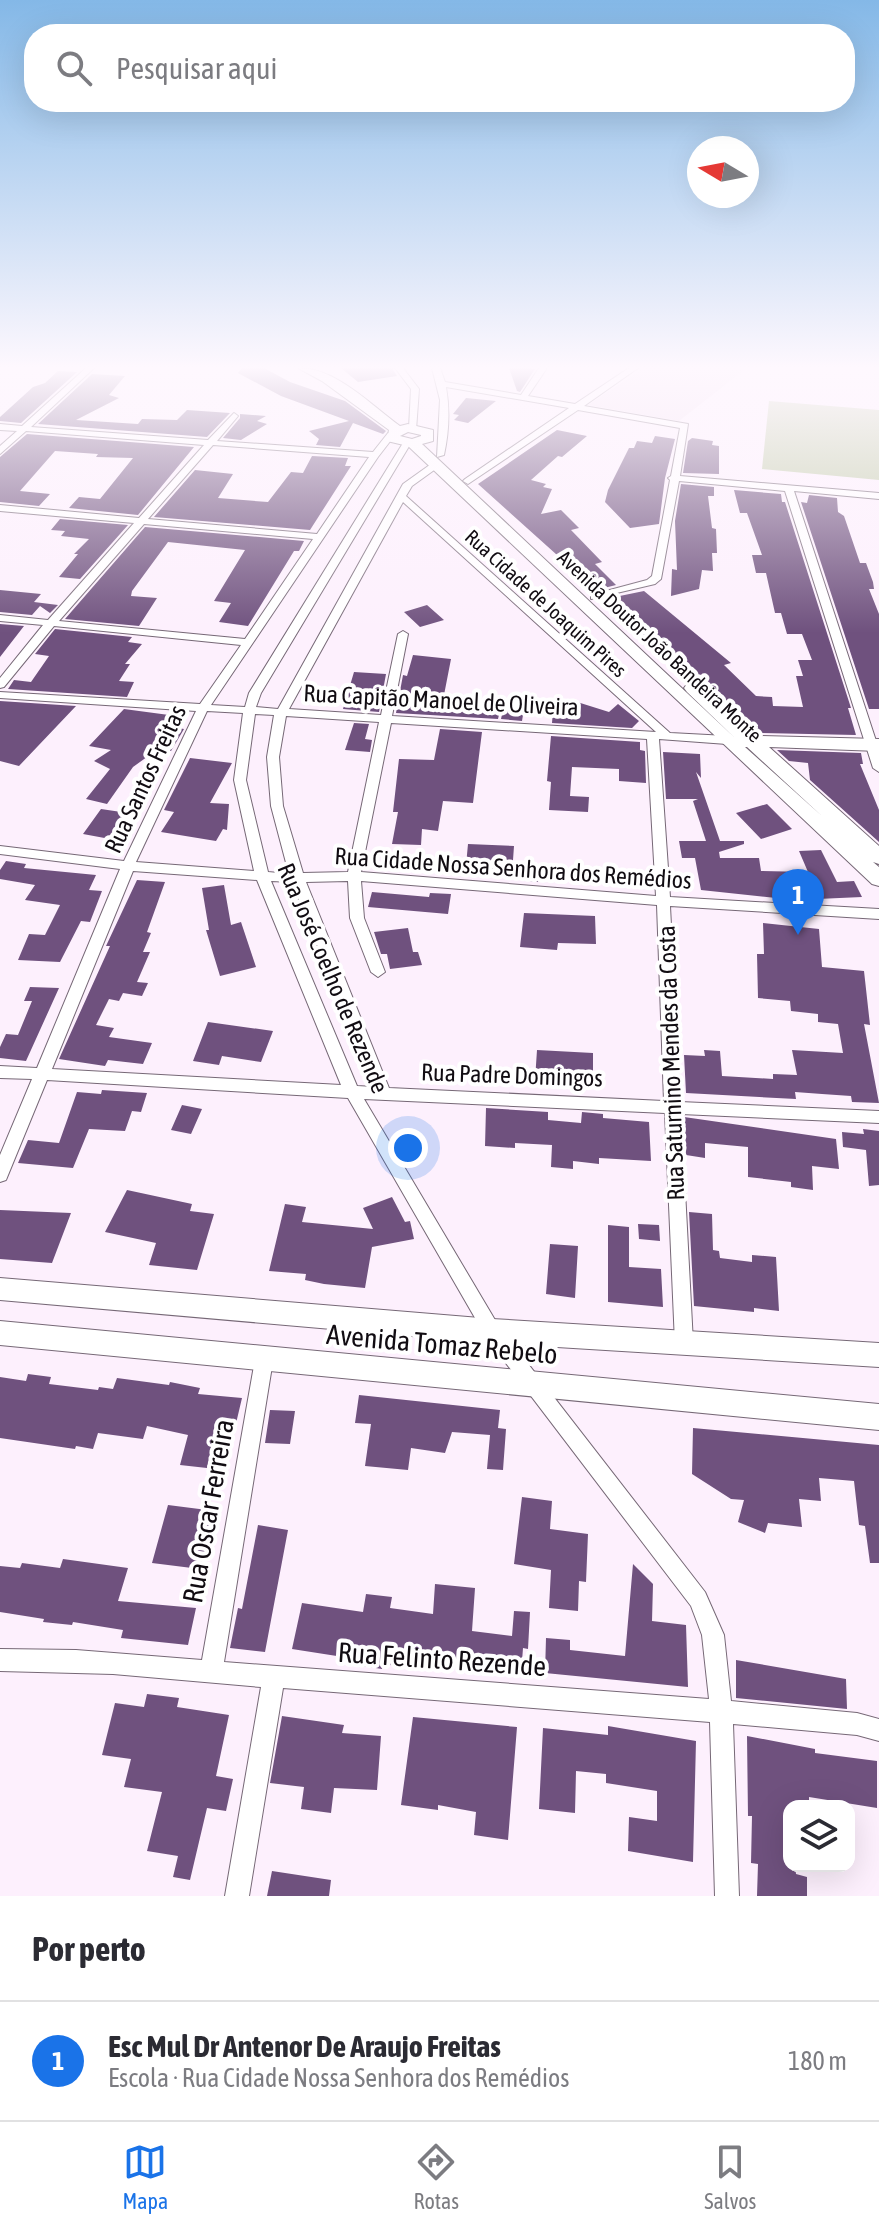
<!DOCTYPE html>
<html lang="pt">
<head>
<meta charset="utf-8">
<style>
  :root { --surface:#fff; --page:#f2f2f3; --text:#2b2b33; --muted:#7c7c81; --line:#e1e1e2; --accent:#1a73e8 }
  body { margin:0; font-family:"Asap Condensed",sans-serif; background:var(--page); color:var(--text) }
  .controls { position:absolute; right:24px; bottom:24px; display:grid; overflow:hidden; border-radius:16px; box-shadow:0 8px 32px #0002 }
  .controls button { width:72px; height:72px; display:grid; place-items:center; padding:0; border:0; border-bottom:2px solid var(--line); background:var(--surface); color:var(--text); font:40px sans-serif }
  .compass { position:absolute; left:687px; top:136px; width:72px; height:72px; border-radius:50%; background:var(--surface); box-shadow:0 8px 32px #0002; rotate:280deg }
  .you { position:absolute; left:408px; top:1148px; width:28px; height:28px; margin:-20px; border:6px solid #fff; border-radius:50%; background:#1a73e8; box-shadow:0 0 0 12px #1a73e833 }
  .badge { display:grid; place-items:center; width:52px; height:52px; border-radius:50%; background:var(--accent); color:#fff; font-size:26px; font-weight:700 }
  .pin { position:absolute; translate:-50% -66px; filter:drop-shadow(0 2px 4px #0008) }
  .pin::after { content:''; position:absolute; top:42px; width:28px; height:24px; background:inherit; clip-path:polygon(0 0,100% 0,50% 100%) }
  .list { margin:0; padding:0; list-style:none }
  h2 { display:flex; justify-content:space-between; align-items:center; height:104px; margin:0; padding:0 32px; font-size:34px }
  h2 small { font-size:26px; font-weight:400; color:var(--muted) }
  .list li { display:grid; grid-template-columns:52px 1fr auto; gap:24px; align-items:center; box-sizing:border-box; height:120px; padding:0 32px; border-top:2px solid var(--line) }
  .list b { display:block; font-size:30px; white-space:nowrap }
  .list p { margin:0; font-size:26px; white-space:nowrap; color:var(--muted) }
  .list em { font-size:26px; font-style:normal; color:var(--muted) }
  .icon { flex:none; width:44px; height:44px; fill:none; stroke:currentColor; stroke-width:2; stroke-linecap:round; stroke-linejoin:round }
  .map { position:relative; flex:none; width:879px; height:1896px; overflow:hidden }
  .search { position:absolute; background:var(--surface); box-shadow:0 8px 32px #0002; left:24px; right:24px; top:24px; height:88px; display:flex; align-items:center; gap:20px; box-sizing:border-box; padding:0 28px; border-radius:32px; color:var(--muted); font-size:30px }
  .sheet { height:224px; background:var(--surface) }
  nav { display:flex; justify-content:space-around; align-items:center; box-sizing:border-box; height:112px; border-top:2px solid var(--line); background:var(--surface); font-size:22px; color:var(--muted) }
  nav a { display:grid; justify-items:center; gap:4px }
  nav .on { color:var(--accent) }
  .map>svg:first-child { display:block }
  .education { fill:#f2e0f0 }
  .green { fill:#bec9a5 }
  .building { fill:#6f517e }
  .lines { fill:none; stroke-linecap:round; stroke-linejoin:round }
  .minor-casing { stroke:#766876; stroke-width:2 }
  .secondary-casing { stroke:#766876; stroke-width:2 }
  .primary-casing { stroke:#766876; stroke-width:2 }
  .minor { fill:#fff; fill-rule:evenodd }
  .secondary { fill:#fff; fill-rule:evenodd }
  .primary { fill:#fff; fill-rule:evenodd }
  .labels { text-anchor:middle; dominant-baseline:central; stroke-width:8; stroke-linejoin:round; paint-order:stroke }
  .far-street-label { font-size:20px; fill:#110c12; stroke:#fff }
  .street-label { font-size:24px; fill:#110c12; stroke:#fff }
  .near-street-label { font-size:28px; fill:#110c12; stroke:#fff }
</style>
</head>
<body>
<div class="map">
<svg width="879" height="1896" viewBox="0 0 879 1896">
  <rect width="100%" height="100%" fill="#fdf0fd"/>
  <!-- education -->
  <path class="education" d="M 644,368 L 730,368 L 744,370 L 679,421 L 588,405 Z"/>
  <!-- green -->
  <path class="green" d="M 769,401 L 879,410 L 879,480 L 762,469 Z"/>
  <!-- building -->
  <path class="building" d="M 242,368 L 264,368 L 290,382 L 345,401 L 386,431 L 383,434 L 353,423 L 340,447 L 316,445 L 319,439 L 309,431 L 349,421 L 281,396 L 238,373 Z
    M 341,368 L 392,368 L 397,376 L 358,382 Z
    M 509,368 L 535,369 L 520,392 L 517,391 Z
    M 58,371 L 77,372 L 21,423 L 0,421 L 0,417 L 33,387 L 45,383 Z
    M 92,374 L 125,376 L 109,395 L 119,398 L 76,420 L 138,424 L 142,419 L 177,420 L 187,410 L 230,413 L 207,437 L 38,424 Z
    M 466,398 L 496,401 L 468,423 L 454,420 L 459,415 L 453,414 Z
    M 240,414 L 266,416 L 257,421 L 267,424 L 241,440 L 223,438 L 240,418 Z
    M 557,430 L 587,436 L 562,457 L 558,456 L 531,480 L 546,484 L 543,487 L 552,489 L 541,514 L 561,510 L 579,528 L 571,530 L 602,562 L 595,564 L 616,585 L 596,590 L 478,484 Z
    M 27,434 L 194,447 L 138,515 L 69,508 L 79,497 L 100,499 L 133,458 L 96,457 L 98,454 L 55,451 L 20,491 L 50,494 L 39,506 L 0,502 L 0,457 Z
    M 655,436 L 675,439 L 665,478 L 659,524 L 630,528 L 605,502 L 608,490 L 629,448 L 634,448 L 637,441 L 652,443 Z
    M 692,438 L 713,441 L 712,445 L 719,446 L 719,474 L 683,473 L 688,441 Z
    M 312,456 L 348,458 L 345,466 L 351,466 L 310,530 L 154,517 L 195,470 L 233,474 L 218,498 L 268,502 L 291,472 L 303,473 Z
    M 681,484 L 714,487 L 714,496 L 708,496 L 712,528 L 716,529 L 717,553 L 712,553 L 713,571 L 702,570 L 699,589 L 671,596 L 672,569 L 677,570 L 675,521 Z
    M 734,490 L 781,494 L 782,502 L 785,502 L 851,708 L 848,708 L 856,735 L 758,733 L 701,682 L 679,668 L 605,599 L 644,591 L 731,663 L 724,665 L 756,696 L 772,697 L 773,706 L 803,707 L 796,676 L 803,676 L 798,660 L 812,660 L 802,634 L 787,634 L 781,613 L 775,613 L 766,573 L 756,573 L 752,555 L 762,555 L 747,513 L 740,513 Z
    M 809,495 L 837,498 L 838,512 L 844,516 L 860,563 L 866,563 L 873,582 L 874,589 L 869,589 L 879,614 L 879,709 L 869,709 L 801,502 L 807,503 Z
    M 60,519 L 128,525 L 80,579 L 59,577 L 78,554 L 74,554 L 89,539 L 61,536 L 65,531 L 51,530 Z
    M 145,527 L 304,541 L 299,551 L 294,551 L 248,626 L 219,622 L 231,603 L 214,601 L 245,550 L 168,542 L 132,591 L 131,596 L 157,598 L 139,626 L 65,619 Z
    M 0,590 L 41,594 L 34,602 L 58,605 L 50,613 L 40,606 L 32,615 L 0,612 Z
    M 427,605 L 444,620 L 420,627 L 404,612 Z
    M 0,624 L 24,626 L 0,657 Z
    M 55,629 L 132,637 L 128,642 L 142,644 L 125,664 L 130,664 L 119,681 L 134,682 L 127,697 L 8,689 L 14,680 L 31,682 L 49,656 L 35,654 Z
    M 413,655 L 451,659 L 444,695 L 475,698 L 473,704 L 501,706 L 498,719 L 396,713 L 403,675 L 407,676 Z
    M 354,672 L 386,674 L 379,712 L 343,709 Z
    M 0,701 L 76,706 L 19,766 L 0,761 Z
    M 505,701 L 525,703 L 522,721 L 501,719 Z
    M 574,701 L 609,712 L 618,704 L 639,721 L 632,728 L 552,723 L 553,710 L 566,711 Z
    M 124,709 L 184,717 L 178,728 L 184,729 L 171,751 L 158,749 L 133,767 L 107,804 L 86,799 L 110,769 L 94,761 L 111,750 L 89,746 Z
    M 354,723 L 369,724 L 365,739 L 372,740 L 370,752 L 345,750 Z
    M 440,729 L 482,732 L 473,803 L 443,801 L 438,831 L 422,829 L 421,845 L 392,844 L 398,812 L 393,812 L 399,759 L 434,760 Z
    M 551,736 L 640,742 L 640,750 L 645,751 L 646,783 L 619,781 L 619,769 L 572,767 L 570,796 L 589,797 L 588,812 L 549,810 L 551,782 L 547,781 Z
    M 777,750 L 861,753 L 863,764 L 860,764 L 879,810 L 879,842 L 810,780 L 808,763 L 789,761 Z
    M 663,752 L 700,754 L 701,778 L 696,772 L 720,841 L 744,841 L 744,844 L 719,852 L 720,858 L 759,858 L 761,871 L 808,872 L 799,851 L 821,850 L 837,882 L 854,881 L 862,897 L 795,900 L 701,890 L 695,858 L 682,858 L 679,841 L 706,841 L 693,801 L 698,799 L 666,799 Z
    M 190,758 L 232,763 L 210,803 L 229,804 L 227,830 L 223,829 L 216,841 L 161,832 L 174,812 L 164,810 Z
    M 767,804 L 792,829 L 761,839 L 736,813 Z
    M 101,809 L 128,813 L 110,839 L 83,834 Z
    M 468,844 L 514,846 L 512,874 L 482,872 L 481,877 L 465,876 Z
    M 6,861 L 26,864 L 24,868 L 96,875 L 89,890 L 102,891 L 90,922 L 81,921 L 60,962 L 18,960 L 29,934 L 45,935 L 60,905 L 25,900 L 35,885 L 0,879 L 0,870 Z
    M 516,862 L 540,865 L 538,882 L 513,879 Z
    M 137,880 L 165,882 L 147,932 L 151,933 L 143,952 L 150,952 L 137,982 L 148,983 L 142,996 L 123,993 L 119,1001 L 109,999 L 96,1025 L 114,1028 L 109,1037 L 152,1043 L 143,1064 L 108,1060 L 105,1066 L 59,1059 L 110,946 L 106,946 Z
    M 224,885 L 231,925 L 241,922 L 256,967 L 220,976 L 206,930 L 209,930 L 202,888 Z
    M 372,892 L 429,897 L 430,893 L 451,894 L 448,914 L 368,907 Z
    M 524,913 L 595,916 L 596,944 L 558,943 L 557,950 L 520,947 Z
    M 763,923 L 819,929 L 822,967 L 864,971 L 870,1025 L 864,1024 L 879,1103 L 852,1102 L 851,1096 L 822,1094 L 795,1092 L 796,1099 L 686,1093 L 684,1055 L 705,1056 L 704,1050 L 720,1051 L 722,1076 L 773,1079 L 773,1074 L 797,1075 L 792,1050 L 843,1053 L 838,1024 L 818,1022 L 818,1014 L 791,1011 L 790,1001 L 758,998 L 757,954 L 764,954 Z
    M 408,928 L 413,952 L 418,952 L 422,965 L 390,969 L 387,954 L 381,954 L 374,932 Z
    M 30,987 L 59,988 L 26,1061 L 0,1058 L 0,1047 L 6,1034 L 18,1035 L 32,1001 L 24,1001 Z
    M 208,1022 L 273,1031 L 261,1062 L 222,1056 L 219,1065 L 193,1061 Z
    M 537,1050 L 593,1053 L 593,1085 L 535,1080 Z
    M 102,1090 L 147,1093 L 141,1112 L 132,1111 L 125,1131 L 89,1129 L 73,1168 L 18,1163 L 28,1140 L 59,1143 L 77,1092 L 101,1094 Z
    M 182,1105 L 202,1109 L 191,1134 L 171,1130 Z
    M 486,1108 L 548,1112 L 548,1120 L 581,1123 L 582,1112 L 603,1114 L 603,1118 L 649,1122 L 651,1161 L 599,1158 L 599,1164 L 573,1161 L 573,1169 L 551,1167 L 552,1145 L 515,1143 L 515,1148 L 485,1146 Z
    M 684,1117 L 836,1139 L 839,1169 L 812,1166 L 813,1190 L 791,1187 L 791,1182 L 748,1177 L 748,1147 L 705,1143 L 705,1158 L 686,1155 Z
    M 863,1129 L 879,1131 L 879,1185 L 869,1186 L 866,1150 L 843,1147 L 842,1132 L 864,1134 Z
    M 127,1190 L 192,1204 L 190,1211 L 214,1214 L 197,1270 L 149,1265 L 156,1243 L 105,1232 Z
    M 392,1197 L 405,1222 L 410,1221 L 414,1239 L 372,1247 L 365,1288 L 324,1284 L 305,1280 L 306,1274 L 269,1271 L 285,1204 L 306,1207 L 302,1222 L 373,1229 L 363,1208 Z
    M 0,1210 L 71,1213 L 52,1263 L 0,1259 Z
    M 689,1212 L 712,1214 L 713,1250 L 719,1251 L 720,1258 L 752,1262 L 752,1255 L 776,1257 L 779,1311 L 754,1308 L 754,1312 L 694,1306 Z
    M 638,1224 L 659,1225 L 660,1241 L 639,1239 Z
    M 608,1225 L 629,1227 L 629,1267 L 661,1269 L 663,1307 L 608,1302 Z
    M 550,1244 L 578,1246 L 575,1298 L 546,1294 Z
    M 28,1374 L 51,1377 L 49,1384 L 98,1390 L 99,1387 L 113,1389 L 117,1378 L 169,1385 L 170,1382 L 200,1388 L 198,1394 L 242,1398 L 225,1470 L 180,1465 L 188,1435 L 147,1426 L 143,1439 L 98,1433 L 93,1449 L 76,1446 L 75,1449 L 0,1438 L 0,1377 L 26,1381 Z
    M 359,1395 L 500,1410 L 498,1428 L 506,1429 L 503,1470 L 487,1469 L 490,1435 L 452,1432 L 445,1453 L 411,1448 L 408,1470 L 365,1466 L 371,1424 L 355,1423 Z
    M 270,1410 L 295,1411 L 290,1444 L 265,1443 Z
    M 693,1428 L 879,1445 L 879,1563 L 870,1563 L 865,1526 L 859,1525 L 854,1481 L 819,1478 L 821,1501 L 799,1499 L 802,1527 L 768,1523 L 765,1533 L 738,1522 L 744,1500 L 731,1499 L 692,1474 Z
    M 522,1497 L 552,1501 L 550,1529 L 588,1534 L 586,1582 L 579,1581 L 578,1611 L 549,1608 L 551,1570 L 514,1564 Z
    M 168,1505 L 215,1511 L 200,1569 L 152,1563 Z
    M 258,1525 L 288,1530 L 265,1652 L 230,1648 L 238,1608 L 242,1609 Z
    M 63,1559 L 128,1568 L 118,1601 L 196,1608 L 188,1645 L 121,1638 L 123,1630 L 73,1622 L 72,1625 L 43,1622 L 44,1619 L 0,1612 L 0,1566 L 20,1568 L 22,1563 L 60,1568 Z
    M 633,1564 L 653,1584 L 652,1621 L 686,1625 L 688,1687 L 545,1673 L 546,1638 L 570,1640 L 570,1650 L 625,1656 Z
    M 435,1584 L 475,1588 L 472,1631 L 512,1636 L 514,1611 L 530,1612 L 528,1649 L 523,1648 L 521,1675 L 472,1672 L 473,1664 L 419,1659 L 418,1669 L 383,1664 L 382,1669 L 356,1665 L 356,1659 L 292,1649 L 302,1603 L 363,1612 L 366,1594 L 392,1597 L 390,1608 L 433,1614 Z
    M 736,1660 L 846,1679 L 847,1709 L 736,1698 Z
    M 147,1694 L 179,1698 L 177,1707 L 229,1715 L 216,1776 L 233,1779 L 226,1811 L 207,1808 L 190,1880 L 173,1877 L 178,1856 L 147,1851 L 162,1792 L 124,1787 L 131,1759 L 102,1755 L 115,1703 L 144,1707 Z
    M 282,1716 L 344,1725 L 342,1733 L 381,1736 L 377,1790 L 334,1788 L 331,1813 L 301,1809 L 304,1787 L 270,1783 Z
    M 413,1717 L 517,1727 L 508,1840 L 474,1835 L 476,1812 L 438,1805 L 438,1810 L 401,1805 Z
    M 608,1726 L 696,1741 L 693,1862 L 628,1851 L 629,1817 L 657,1821 L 657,1791 L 606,1783 L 606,1774 L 576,1771 L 575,1813 L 539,1809 L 543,1728 L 608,1735 Z
    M 747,1736 L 815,1749 L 815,1753 L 877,1761 L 877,1808 L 809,1797 L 809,1806 L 789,1806 L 789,1866 L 795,1866 L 796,1874 L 807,1877 L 807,1896 L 757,1896 L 758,1864 L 751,1863 L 752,1816 L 748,1816 Z
    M 272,1871 L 331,1880 L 329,1896 L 267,1896 Z"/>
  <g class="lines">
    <defs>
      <path id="minor" d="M 86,368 L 94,368 L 31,427 L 208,440 L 234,413 L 238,416 L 217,441 L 373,452 L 388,433 L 395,435 L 378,457 L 211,705 L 245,707 L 249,693 L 403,443 L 410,441 L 411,443 L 261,693 L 256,707 L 278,709 L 403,484 L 431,464 L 437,464 L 437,468 L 412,486 L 406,496 L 670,733 L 727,736 L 733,740 L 727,744 L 659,739 L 670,897 L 879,909 L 879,919 L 670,906 L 680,1102 L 879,1111 L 879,1123 L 681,1114 L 693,1343 L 690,1349 L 684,1351 L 678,1349 L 675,1343 L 665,1113 L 364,1099 L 498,1325 L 705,1592 L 724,1635 L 731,1701 L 857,1713 L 879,1719 L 879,1741 L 857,1735 L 733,1724 L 739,1896 L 715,1896 L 710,1722 L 283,1688 L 249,1896 L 225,1896 L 261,1687 L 113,1674 L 0,1671 L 0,1649 L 76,1650 L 202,1660 L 255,1360 L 258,1354 L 264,1352 L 270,1354 L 273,1360 L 224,1662 L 709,1699 L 702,1635 L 691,1606 L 486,1337 L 348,1098 L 47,1080 L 8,1175 L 6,1180 L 0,1182 L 0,1155 L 32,1079 L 0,1078 L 0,1066 L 37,1068 L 120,869 L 0,854 L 0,846 L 124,861 L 196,711 L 0,698 L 0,692 L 200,704 L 241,645 L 54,626 L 4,687 L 0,688 L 0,678 L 43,625 L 0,621 L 0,615 L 48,620 L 134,523 L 0,511 L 0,505 L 139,518 L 204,445 L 26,431 L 0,454 L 0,446 L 17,431 L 0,430 L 0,424 L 22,426 ZM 213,445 L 369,457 L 317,534 L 148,519 ZM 403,502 L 656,732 L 392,716 L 408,634 L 403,631 L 398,634 L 381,715 L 289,709 ZM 144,524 L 313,539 L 245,639 L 59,621 ZM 207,711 L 243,713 L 234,780 L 254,871 L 136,862 ZM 255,714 L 274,715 L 267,757 L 271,806 L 289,874 L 268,872 L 246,780 ZM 286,716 L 379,722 L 348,872 L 303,873 L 283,806 L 279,757 ZM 391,723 L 647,739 L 656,896 L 361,872 ZM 133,871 L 257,880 L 341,1085 L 52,1069 ZM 271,881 L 292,882 L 374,1087 L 357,1086 ZM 348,881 L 350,918 L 371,972 L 378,977 L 385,972 L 364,918 L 361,881 L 657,905 L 664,1101 L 389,1088 L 306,882 Z
        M 395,368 L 403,368 L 419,389 L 416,430 L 409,428 L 411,389 Z
        M 432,368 L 440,368 L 445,382 L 521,395 L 539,368 L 547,368 L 528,396 L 575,404 L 629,368 L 638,368 L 584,406 L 688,424 L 680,476 L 879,493 L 879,499 L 794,491 L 879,750 L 879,772 L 873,768 L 785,491 L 679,481 L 661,579 L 655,584 L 591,599 L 591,595 L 647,580 L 652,576 L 670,480 L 668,478 L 671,476 L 680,428 L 578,410 L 468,484 L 463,481 L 465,479 L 569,408 L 446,387 C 450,410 449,432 444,455 L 437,457 L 440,400 Z"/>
      <path id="secondary" d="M 0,1278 L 492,1319 L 879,1343 L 879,1367 L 492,1343 L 0,1300 Z
        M 0,1321 L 879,1404 L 879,1430 L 0,1345 Z"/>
      <path id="primary" d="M 298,368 C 335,367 371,405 400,426 L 408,424 L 433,430 L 433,441 L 422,444 L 736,739 L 687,692 L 684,688 L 687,684 L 699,684 L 757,736 L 879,739 L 879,751 L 769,747 L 879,846 L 879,864 L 873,862 L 879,867 L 879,886 L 872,884 L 408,446 L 387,441 L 389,430 L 322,381 ZM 408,432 L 421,435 L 421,436 L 412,439 L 400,436 ZM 745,747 L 747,747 L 823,817 Z"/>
    </defs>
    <!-- minor casing -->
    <use href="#minor" class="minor-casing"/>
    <!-- secondary casing -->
    <use href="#secondary" class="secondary-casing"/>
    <!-- primary casing -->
    <use href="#primary" class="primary-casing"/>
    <!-- minor -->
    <use href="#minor" class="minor"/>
    <!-- secondary -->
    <use href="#secondary" class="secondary"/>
    <!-- primary -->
    <use href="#primary" class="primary"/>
  </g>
  <!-- sky -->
  <linearGradient id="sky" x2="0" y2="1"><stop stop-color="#84b8e7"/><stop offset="0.58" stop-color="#fef8fe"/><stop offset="1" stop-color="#fef8fe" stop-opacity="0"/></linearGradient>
  <rect width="879" height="633" fill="url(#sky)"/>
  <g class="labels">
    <!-- far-street labels -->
    <g class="far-street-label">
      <text transform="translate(546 603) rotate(42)">Rua Cidade de Joaquim Pires</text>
      <text transform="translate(660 646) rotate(43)">Avenida Doutor João Bandeira Monte</text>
    </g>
    <!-- street labels -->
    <g class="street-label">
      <text transform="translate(441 700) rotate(3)">Rua Capitão Manoel de Oliveira</text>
      <text transform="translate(145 779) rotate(-65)">Rua Santos Freitas</text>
      <text transform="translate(513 868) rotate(4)">Rua Cidade Nossa Senhora dos Remédios</text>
      <text transform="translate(333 978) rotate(67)">Rua José Coelho de Rezende</text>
      <text transform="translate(671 1063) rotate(-92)">Rua Saturnino Mendes da Costa</text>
      <text transform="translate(512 1075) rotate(2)">Rua Padre Domingos</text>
    </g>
    <!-- near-street labels -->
    <g class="near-street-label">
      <text transform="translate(442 1344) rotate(5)">Avenida Tomaz Rebelo</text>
      <text transform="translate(208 1511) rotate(-80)">Rua Oscar Ferreira</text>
      <text transform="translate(442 1659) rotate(4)">Rua Felinto Rezende</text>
    </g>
  </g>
</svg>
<div class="controls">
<button><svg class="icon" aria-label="layers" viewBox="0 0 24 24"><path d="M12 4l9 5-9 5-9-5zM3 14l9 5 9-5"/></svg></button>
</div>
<svg class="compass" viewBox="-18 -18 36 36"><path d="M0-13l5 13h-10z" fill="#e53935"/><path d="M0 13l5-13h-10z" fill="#7c7c81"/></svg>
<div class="you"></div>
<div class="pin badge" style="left:798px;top:935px">1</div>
<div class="search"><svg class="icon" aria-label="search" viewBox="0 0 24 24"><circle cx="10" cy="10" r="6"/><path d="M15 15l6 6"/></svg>Pesquisar aqui</div>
</div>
<section class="sheet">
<h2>Por perto<small></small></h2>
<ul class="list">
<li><span class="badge">1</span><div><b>Esc Mul Dr Antenor De Araujo Freitas</b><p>Escola · Rua Cidade Nossa Senhora dos Remédios</p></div><em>180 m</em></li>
</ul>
</section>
<nav>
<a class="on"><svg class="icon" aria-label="map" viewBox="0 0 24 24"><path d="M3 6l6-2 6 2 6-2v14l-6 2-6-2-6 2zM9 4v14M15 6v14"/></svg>Mapa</a>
<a><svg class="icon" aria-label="directions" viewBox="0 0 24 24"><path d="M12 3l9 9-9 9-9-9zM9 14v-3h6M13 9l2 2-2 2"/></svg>Rotas</a>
<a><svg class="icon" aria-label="saved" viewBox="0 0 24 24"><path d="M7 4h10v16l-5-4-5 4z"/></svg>Salvos</a>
</nav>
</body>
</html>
